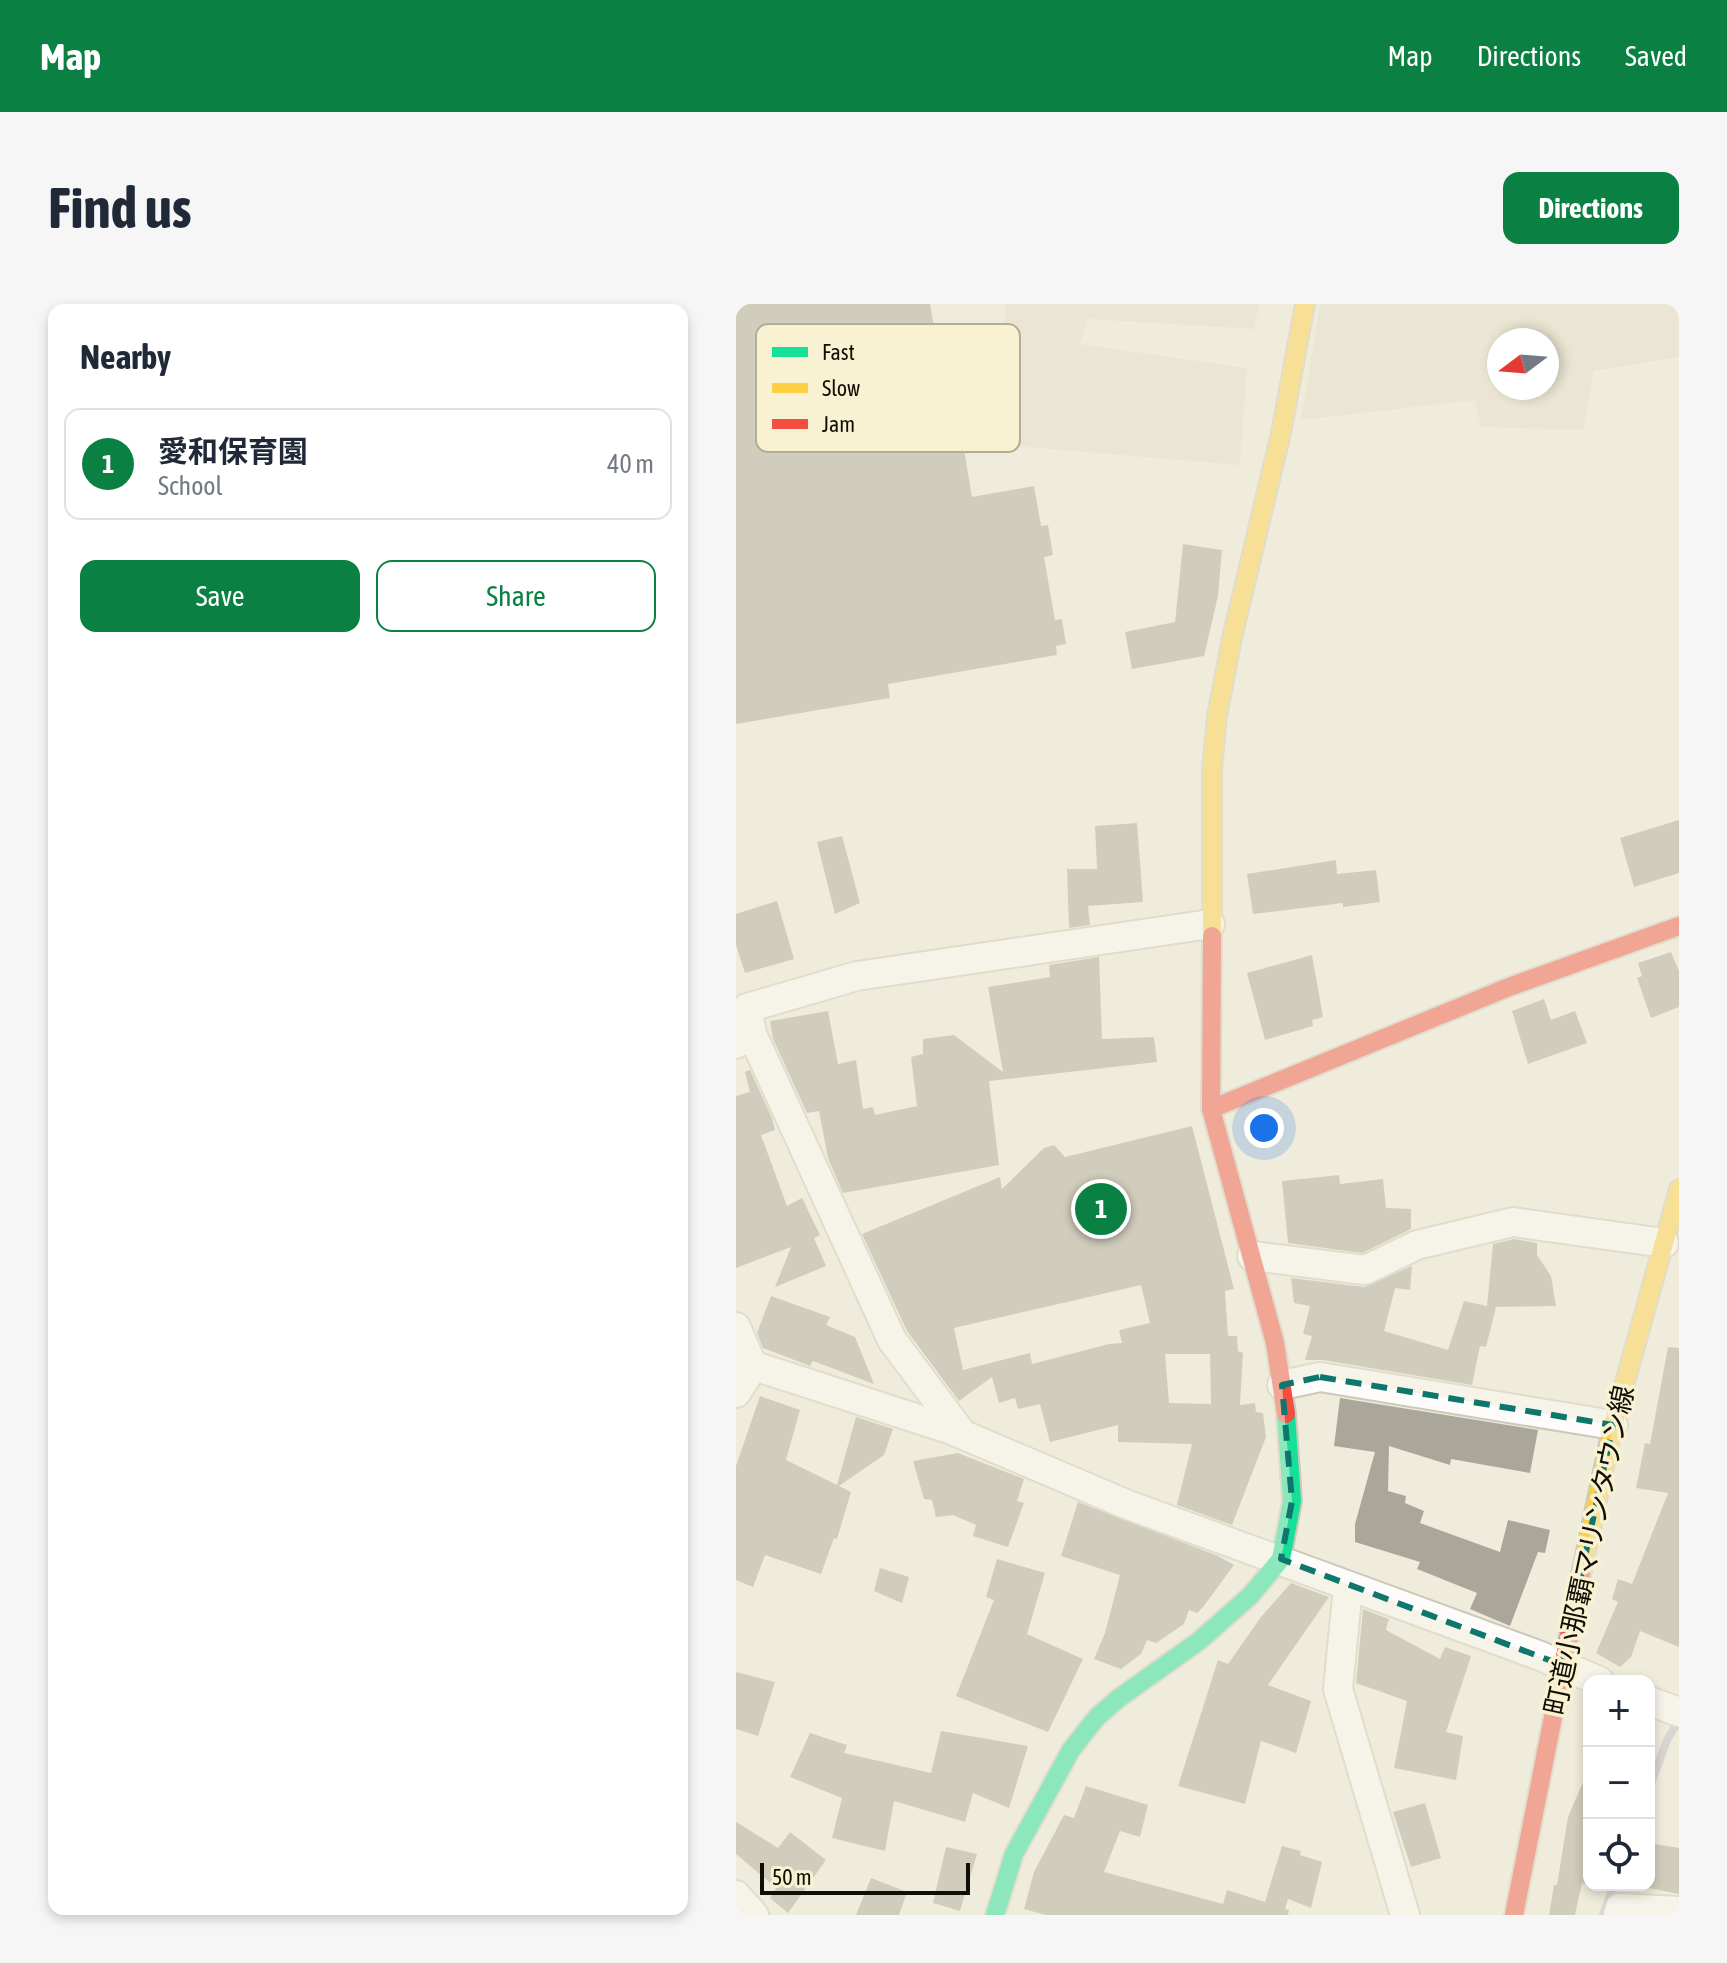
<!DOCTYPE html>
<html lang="en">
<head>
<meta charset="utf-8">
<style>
  :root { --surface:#fff; --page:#f6f6f7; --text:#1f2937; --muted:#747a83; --line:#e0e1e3; --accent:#0b8043 }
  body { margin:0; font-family:"Asap Condensed","Noto Sans JP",sans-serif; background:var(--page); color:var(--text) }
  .controls { position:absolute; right:24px; bottom:24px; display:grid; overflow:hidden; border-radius:16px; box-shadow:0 4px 12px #0003 }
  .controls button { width:72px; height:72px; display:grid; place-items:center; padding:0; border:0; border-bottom:2px solid var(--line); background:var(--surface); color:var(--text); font:40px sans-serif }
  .compass { position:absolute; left:751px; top:24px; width:72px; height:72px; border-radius:50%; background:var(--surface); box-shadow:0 4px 12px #0003; rotate:254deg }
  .scale { position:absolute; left:24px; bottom:20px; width:210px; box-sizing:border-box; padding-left:8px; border:4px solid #110f05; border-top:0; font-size:22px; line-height:28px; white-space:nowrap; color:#110f05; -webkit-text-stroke:6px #f8f2d3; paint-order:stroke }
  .you { position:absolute; left:528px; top:824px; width:28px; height:28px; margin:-20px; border:6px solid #fff; border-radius:50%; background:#1a73e8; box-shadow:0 0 0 12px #1a73e833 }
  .badge { display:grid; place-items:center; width:52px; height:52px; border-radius:50%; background:var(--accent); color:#fff; font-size:26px; font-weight:700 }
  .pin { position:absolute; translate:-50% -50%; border:4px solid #fff; box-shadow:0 2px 8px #0006 }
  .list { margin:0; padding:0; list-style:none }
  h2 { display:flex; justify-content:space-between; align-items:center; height:104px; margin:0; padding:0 32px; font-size:34px }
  h2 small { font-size:26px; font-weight:400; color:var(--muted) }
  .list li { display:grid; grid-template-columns:52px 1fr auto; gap:24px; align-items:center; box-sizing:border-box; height:112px; margin:0 16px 16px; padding:0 16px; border:2px solid var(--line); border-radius:16px }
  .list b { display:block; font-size:30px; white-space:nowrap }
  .list p { margin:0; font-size:26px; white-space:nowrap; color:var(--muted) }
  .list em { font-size:26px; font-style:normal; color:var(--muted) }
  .actions { display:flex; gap:16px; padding:24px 32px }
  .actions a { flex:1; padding:18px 0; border:2px solid var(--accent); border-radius:16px; text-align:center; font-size:28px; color:var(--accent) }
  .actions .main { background:var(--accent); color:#fff }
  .icon { flex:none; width:44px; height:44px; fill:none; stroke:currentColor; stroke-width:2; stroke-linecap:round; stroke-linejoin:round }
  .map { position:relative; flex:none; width:943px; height:1611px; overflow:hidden; border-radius:16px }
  header { display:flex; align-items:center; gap:48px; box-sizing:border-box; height:112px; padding:0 40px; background:var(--accent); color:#fff }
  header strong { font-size:38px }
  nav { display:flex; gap:44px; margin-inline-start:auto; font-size:28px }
  .intro { display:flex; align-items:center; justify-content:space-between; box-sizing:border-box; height:192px; padding:0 48px }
  h1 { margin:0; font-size:56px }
  .button { padding:20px 36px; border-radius:16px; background:var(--accent); color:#fff; font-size:28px; font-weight:700 }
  main { display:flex; gap:48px; padding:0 48px }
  aside { flex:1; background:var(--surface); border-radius:16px; box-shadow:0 4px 12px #0003 }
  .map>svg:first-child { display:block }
  .green { fill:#e2decb; fill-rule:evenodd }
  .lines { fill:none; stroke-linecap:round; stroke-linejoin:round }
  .stream { stroke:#bab9ca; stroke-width:8 }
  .building { fill:#aaa79a; fill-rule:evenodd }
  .street-casing { stroke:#ccc9bc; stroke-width:32 }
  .fast-casing { stroke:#ccc9bc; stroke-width:22 }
  .slow-casing { stroke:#ccc9bc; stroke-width:22 }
  .jam-casing { stroke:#ccc9bc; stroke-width:22 }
  .street { stroke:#fdfcfa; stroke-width:28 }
  .fast { stroke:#16e098; stroke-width:18 }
  .slow { stroke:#ffcf43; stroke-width:18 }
  .jam { stroke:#f24e42; stroke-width:18 }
  .marked { fill:none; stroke:#0f766e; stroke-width:6; stroke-dasharray:16 10; stroke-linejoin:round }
  .labels { text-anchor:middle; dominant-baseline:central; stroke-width:7; stroke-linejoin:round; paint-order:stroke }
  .street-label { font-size:28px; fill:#110f05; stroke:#f8f2d3 }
  .key { fill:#f8f2d3; stroke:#b3ae95; stroke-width:2 }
  .key-label { font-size:22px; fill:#110f05 }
</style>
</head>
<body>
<header>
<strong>Map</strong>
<nav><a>Map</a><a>Directions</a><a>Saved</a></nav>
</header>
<div class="intro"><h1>Find us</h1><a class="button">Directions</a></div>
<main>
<aside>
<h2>Nearby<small></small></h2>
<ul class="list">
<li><span class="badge">1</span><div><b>愛和保育園</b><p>School</p></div><em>40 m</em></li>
</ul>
<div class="actions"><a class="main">Save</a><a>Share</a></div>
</aside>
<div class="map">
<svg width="943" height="1611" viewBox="0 0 943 1611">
  <rect width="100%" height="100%" fill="#f0ecdb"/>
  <!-- green -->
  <path class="green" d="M 269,0 L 523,0 L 518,25 L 352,15 L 344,40 L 511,64 L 504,161 L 265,141 Z
    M 584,0 L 943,0 L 943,53 L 858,67 L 847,126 L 745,123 L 739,96 L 565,116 ZM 763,36 L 811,36 L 811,84 L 763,84 Z"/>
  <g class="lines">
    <!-- stream -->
    <path class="stream" d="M 913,1485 L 931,1436 L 943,1416
      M 867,1611 L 878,1581"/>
  </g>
  <!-- building -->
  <path class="building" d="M 0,0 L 194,0 L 198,23 L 207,21 L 236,193 L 298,182 L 305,222 L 312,221 L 317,251 L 308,253 L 319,316 L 326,315 L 330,340 L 320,342 L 321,351 L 152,380 L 154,394 L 0,420 Z
    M 447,240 L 486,246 L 482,292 L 468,352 L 396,365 L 389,328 L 439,318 Z
    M 943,516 L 943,569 L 898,583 L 884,534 Z
    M 401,519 L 407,598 L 352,602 L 354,621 L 333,624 L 331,565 L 361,565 L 359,522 Z
    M 106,532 L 124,599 L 99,610 L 81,538 Z
    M 600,556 L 601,570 L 640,566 L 644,598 L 607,603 L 607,599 L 517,610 L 511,570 Z
    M 41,597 L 58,655 L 9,669 L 0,641 L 0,610 Z
    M 935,648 L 943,667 L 943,703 L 915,714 L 901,674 L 906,672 L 902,659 Z
    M 576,651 L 587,713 L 576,716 L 577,722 L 529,736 L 511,669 Z
    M 363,653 L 366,735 L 418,733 L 421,758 L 253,777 L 263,861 L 107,889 L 92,854 L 83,807 L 71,809 L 37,735 L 34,717 L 92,707 L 102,760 L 120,756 L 127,805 L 137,803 L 139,811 L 181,802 L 175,753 L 187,750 L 187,735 L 218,731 L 267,768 L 252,683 L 314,673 L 313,661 Z
    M 808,695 L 815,716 L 839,707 L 851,739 L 792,760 L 776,707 Z
    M 14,766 L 36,814 L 39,826 L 25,831 L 51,902 L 66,894 L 84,931 L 78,934 L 90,962 L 39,983 L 55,943 L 0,964 L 0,792 L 14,788 L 9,768 Z
    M 456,822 L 498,985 L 489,987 L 492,1032 L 501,1032 L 502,1047 L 507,1049 L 504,1101 L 519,1099 L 520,1108 L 527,1109 L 530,1133 L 496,1221 L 441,1201 L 456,1140 L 382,1138 L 382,1121 L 314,1138 L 304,1100 L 282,1105 L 279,1094 L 263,1099 L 256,1073 L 223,1097 L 171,1027 L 126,930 L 264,873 L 266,885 L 308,844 L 318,841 L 329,853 ZM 405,981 L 414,1019 L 383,1026 L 386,1039 L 373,1040 L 296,1060 L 294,1049 L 227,1066 L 218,1024 ZM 429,1050 L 474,1050 L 475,1100 L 433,1099 Z
    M 603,871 L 604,880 L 647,875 L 650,904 L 675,905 L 675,925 L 626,949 L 552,939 L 546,877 Z
    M 778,935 L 801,939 L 801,951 L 815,972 L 820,1002 L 757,1003 L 760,1003 L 750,1043 L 744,1042 L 736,1081 L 587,1056 L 569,1056 L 576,1032 L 567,1030 L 574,1002 L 558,999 L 555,974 L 628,983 L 676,962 L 674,986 L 659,984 L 648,1027 L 712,1046 L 728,997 L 751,1002 L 757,940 Z
    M 35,992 L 94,1013 L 90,1021 L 119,1033 L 138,1080 L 77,1057 L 74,1062 L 27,1044 L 21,1029 Z
    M 932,1043 L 943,1044 L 943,1343 L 904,1327 L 895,1353 L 884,1363 L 860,1349 L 882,1298 L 876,1295 L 882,1275 L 896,1280 L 932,1189 L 900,1184 L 909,1139 L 914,1140 Z
    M 24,1092 L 64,1106 L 50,1156 L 101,1181 L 120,1113 L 157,1125 L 148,1151 L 103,1182 L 115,1188 L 101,1235 L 98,1234 L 85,1270 L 29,1251 L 17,1283 L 0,1276 L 0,1162 Z
    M 604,1094 L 802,1126 L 794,1169 L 715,1155 L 714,1161 L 653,1142 L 652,1187 L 670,1192 L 669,1199 L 688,1207 L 684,1219 L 764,1248 L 772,1216 L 814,1226 L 809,1249 L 802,1248 L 774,1322 L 734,1305 L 741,1289 L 681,1265 L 684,1258 L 619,1238 L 619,1220 L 639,1148 L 598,1142 Z
    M 222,1149 L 288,1175 L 281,1197 L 288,1199 L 272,1243 L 237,1232 L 240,1221 L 217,1211 L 200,1213 L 196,1196 L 188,1195 L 177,1157 Z
    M 342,1198 L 482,1252 L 498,1261 L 467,1303 L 461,1309 L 453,1306 L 448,1320 L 420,1339 L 411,1336 L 405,1350 L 385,1365 L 358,1355 L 369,1329 L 384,1271 L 325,1252 Z
    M 261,1255 L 309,1269 L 291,1330 L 347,1355 L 312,1428 L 220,1392 L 258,1296 L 250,1293 Z
    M 144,1264 L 173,1273 L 166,1299 L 138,1287 Z
    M 555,1279 L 593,1293 L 532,1381 L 575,1397 L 560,1449 L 525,1437 L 509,1500 L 442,1482 L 482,1356 L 492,1360 L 525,1313 Z
    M 627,1305 L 653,1315 L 650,1326 L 704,1355 L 709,1343 L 735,1352 L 710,1428 L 727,1432 L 720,1476 L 658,1464 L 671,1397 L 620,1379 Z
    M 0,1368 L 39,1378 L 22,1432 L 0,1425 Z
    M 205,1427 L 292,1442 L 273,1504 L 237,1489 L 229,1518 L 158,1497 L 149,1547 L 96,1534 L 106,1494 L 54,1473 L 74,1429 L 111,1441 L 108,1449 L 195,1469 Z
    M 853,1464 L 853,1581 L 846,1579 L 839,1611 L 813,1611 L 818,1581 L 821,1581 L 832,1513 Z
    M 350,1482 L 412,1501 L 404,1533 L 384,1527 L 368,1568 L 487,1600 L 491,1586 L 529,1598 L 546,1542 L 565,1547 L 564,1551 L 586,1558 L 575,1604 L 552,1595 L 549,1605 L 553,1606 L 552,1611 L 310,1611 L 288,1605 L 298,1568 L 328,1511 L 338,1514 Z
    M 689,1499 L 705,1554 L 675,1563 L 657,1508 Z
    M 0,1518 L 42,1544 L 54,1528 L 90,1556 L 52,1609 L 34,1594 L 40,1584 L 0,1550 Z
    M 913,1539 L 943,1544 L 943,1590 L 913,1584 Z
    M 210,1543 L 241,1550 L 224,1607 L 197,1599 Z
    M 135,1574 L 171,1588 L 163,1611 L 120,1611 Z"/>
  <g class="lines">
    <defs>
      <path id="street" d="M 16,730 L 156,1036 L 227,1131
        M 0,740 L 16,730 L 11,704 L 121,672 L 474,620
        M 516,952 L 629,966 L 681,941 L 777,918 L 928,939
        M 0,1023 L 17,1063
        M 0,1056 L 216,1126 L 392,1201 L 802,1351 L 863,1377
        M 546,1081 L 584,1073 L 877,1121
        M 0,1089 L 17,1063
        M 612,1283 L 602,1385 L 669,1611
        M 913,1397 L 943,1408
        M 0,1591 L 18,1611
        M 882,1611 L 884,1604 L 943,1607"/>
      <path id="fast" d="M 259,1611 L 278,1550 L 335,1446 L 361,1413 L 383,1394 L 463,1337 L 514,1292 L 545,1255 L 556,1197 L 550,1110"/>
      <path id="slow" d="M 476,632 L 476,465 L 481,412 L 496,334 L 545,129 L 569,0
        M 845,1271 L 877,1121 L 943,885"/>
      <path id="jam" d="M 476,632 L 475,805 L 539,1039 L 550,1110
        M 475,805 L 773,683 L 943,622
        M 778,1611 L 845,1271"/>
    </defs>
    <!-- street casing -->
    <use href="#street" class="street-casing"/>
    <!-- fast casing -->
    <use href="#fast" class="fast-casing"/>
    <!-- slow casing -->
    <use href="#slow" class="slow-casing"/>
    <!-- jam casing -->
    <use href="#jam" class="jam-casing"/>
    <!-- street -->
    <use href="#street" class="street"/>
    <!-- fast -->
    <use href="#fast" class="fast"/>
    <!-- slow -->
    <use href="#slow" class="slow"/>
    <!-- jam -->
    <use href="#jam" class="jam"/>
  </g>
  <!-- marked area -->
  <path d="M0 0H943V1611H0ZM 584,1073 L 877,1121 L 826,1361 L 545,1255 L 556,1197 L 546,1081 Z" fill="#f0ecdb" fill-opacity=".55" fill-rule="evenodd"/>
  <path class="marked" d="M 584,1073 L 877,1121 L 826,1361 L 545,1255 L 556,1197 L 546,1081 Z"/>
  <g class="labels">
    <!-- street labels -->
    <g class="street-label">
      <text transform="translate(853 1246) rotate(-78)">町道小那覇マリンタウン線</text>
    </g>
  </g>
  <!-- legend -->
  <rect x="20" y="20" width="264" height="128" rx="12" class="key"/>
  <rect x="36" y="43" width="36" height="10" fill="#16e098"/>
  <rect x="36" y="79" width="36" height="10" fill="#ffcf43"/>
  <rect x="36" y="115" width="36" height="10" fill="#f24e42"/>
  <g class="key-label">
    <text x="86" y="56">Fast</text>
    <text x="86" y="92">Slow</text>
    <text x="86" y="128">Jam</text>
  </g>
</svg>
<div class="controls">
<button>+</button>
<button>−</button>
<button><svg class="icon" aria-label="locate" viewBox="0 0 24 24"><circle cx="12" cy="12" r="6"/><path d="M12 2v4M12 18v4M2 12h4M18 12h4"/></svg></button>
</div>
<svg class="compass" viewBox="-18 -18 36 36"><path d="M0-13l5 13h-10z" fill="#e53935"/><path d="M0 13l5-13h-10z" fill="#747a83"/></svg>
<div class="scale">50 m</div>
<div class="you"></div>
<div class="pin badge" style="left:365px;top:905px">1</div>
</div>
</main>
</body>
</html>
